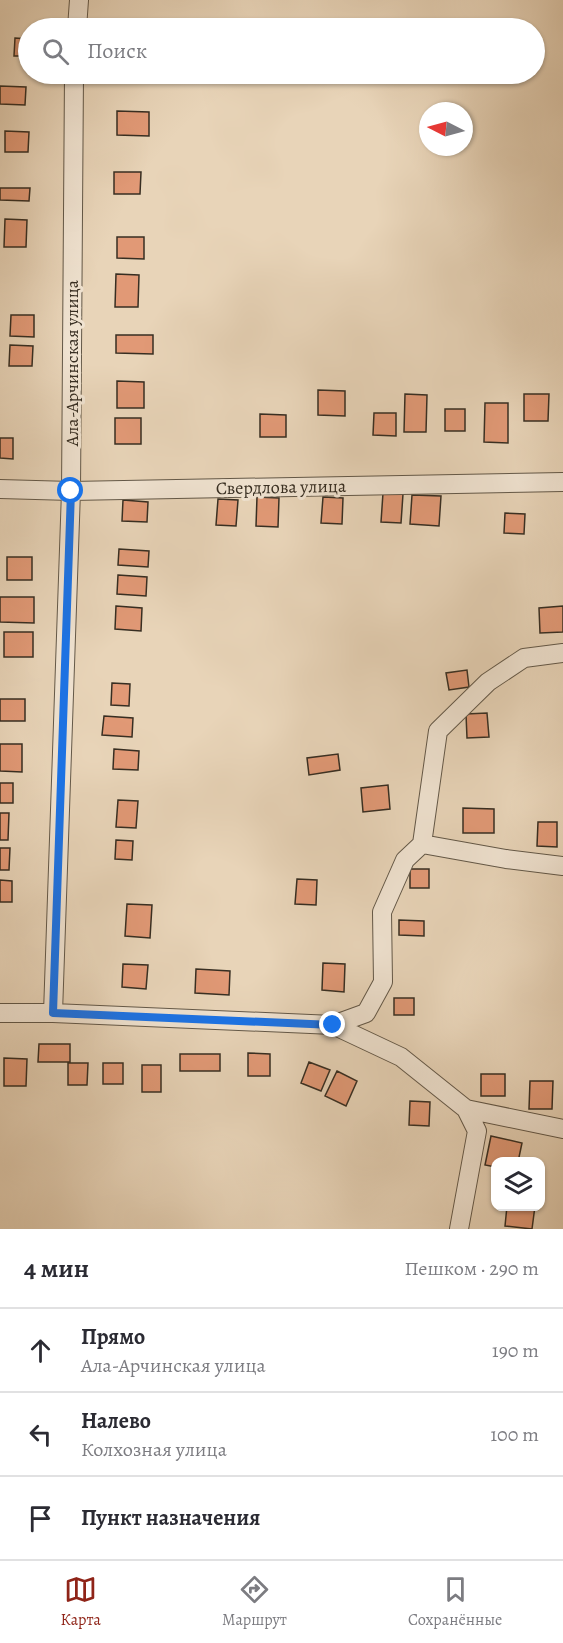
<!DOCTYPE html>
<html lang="ru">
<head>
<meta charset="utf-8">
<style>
  :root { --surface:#fff; --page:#f2f2f3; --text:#2b2b33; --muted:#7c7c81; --line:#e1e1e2; --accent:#8f2418 }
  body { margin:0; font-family:Alegreya,serif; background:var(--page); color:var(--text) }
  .controls { position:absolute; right:18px; bottom:18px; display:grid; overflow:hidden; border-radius:12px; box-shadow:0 2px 4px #0004 }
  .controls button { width:54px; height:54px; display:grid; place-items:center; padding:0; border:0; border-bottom:2px solid var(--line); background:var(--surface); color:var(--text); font:30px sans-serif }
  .compass { position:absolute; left:419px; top:102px; width:54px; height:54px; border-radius:50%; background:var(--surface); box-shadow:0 2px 4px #0004; rotate:276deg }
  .stop { position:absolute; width:18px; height:18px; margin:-14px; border:4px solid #1a73e8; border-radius:50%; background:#fff }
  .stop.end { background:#1a73e8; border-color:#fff; box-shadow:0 2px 6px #0008 }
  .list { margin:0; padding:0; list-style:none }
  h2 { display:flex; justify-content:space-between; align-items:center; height:78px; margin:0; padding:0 24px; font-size:26px }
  h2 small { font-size:20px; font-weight:400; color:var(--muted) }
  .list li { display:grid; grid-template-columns:39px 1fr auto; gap:18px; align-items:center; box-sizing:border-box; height:84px; padding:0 24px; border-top:2px solid var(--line) }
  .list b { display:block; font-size:22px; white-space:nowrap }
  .list p { margin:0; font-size:20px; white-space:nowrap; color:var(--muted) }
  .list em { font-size:20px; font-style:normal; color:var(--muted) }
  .icon { flex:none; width:33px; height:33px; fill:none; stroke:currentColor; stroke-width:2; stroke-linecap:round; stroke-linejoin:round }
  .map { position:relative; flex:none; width:563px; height:1229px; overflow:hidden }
  .search { position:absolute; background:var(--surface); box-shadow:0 2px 4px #0004; left:18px; right:18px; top:18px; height:66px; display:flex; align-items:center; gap:15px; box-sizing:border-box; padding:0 21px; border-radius:33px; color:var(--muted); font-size:22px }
  .sheet { height:330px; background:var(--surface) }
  nav { display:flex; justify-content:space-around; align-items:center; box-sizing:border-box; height:84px; border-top:2px solid var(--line); background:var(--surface); font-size:16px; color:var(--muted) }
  nav a { display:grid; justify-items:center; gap:3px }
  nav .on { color:var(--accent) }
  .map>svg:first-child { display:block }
  .building { fill:#e19976; stroke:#372e22; stroke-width:1.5 }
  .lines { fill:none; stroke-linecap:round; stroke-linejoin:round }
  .street-casing { stroke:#635848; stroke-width:20 }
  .street { stroke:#f0e3d1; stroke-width:18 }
  .route { stroke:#1a73e8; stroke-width:8 }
  .labels { text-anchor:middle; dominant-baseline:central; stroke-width:6; stroke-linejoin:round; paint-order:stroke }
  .street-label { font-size:18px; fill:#372e22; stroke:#f0e3d1 }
</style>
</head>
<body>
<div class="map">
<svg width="563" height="1229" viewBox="0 0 563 1229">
  <rect width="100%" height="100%" fill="#e8d4b8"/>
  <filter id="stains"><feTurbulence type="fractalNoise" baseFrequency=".00333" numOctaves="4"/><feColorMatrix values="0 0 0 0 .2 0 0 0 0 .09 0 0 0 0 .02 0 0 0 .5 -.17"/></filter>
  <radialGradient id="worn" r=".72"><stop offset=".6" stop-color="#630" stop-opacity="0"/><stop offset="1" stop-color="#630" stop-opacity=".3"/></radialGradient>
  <!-- building -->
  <path class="building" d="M 15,38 L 28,39 L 28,56 L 14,56 Z
    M 113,74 L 139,74 L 138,79 L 113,79 Z
    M 0,86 L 26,87 L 25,105 L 0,104 Z
    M 117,111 L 149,112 L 149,136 L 117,135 Z
    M 5,131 L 29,132 L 28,152 L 5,152 Z
    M 114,172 L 141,172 L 140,194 L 114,194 Z
    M 0,188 L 30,188 L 29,201 L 0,200 Z
    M 5,219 L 27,220 L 26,247 L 4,247 Z
    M 117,237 L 144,237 L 144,259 L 117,258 Z
    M 116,274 L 139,275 L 138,307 L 115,307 Z
    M 11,315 L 34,315 L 34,337 L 10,336 Z
    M 116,335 L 153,335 L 153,354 L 116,353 Z
    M 10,345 L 33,346 L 32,366 L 9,366 Z
    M 117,381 L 144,382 L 144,408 L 117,408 Z
    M 318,390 L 345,391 L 345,416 L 318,415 Z
    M 405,394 L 427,395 L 426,432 L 404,432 Z
    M 524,394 L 549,394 L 548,421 L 524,421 Z
    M 485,403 L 508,403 L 508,443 L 484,442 Z
    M 445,409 L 465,409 L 465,431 L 445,431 Z
    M 374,413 L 396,413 L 396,436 L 373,435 Z
    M 260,414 L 286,415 L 286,437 L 260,437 Z
    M 115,418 L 141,418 L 141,444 L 115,444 Z
    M 0,438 L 13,438 L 13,459 L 0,458 Z
    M 383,493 L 403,494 L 401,523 L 381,522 Z
    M 412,495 L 441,496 L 439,526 L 410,524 Z
    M 257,497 L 279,498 L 278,527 L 256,526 Z
    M 323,497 L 343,498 L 342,524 L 321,523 Z
    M 218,499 L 238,500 L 236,526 L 216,525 Z
    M 123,500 L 148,502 L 147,522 L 122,521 Z
    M 505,513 L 525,514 L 524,534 L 504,533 Z
    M 119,549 L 149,551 L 148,567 L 118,565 Z
    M 7,557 L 32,557 L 32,580 L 7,580 Z
    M 118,575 L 147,577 L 146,596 L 117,594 Z
    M 0,597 L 34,597 L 34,623 L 0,622 Z
    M 116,606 L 142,608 L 141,631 L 115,629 Z
    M 563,606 L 563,632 L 540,633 L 539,608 Z
    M 4,632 L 33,632 L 33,657 L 4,657 Z
    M 467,670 L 469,687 L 449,690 L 446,673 Z
    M 112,683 L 130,684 L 129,706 L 111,705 Z
    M 0,699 L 25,699 L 25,721 L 0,721 Z
    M 487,713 L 489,737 L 467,738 L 466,714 Z
    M 104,716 L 133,718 L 132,737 L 102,735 Z
    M 0,744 L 22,744 L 22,772 L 0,771 Z
    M 114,749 L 139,751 L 138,770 L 113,769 Z
    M 338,754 L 340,770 L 309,775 L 307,758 Z
    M 0,783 L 13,783 L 13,803 L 0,803 Z
    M 388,785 L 390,809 L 363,812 L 361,788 Z
    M 118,800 L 138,801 L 136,828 L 116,827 Z
    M 463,808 L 494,809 L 494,833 L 463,833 Z
    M 0,813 L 9,813 L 8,840 L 0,840 Z
    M 538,822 L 557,822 L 557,847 L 537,846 Z
    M 116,840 L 133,841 L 132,860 L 115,859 Z
    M 0,848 L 10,848 L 9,870 L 0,870 Z
    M 410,869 L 429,869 L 429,888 L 410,888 Z
    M 297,879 L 317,880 L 316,905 L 295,904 Z
    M 0,880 L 12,881 L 12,902 L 0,902 Z
    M 127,904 L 152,905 L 150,938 L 125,936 Z
    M 399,920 L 424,921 L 424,936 L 399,935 Z
    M 323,963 L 345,964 L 344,992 L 322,990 Z
    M 123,964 L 148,965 L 146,989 L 122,987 Z
    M 196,969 L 230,971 L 229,995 L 195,993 Z
    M 394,998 L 414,998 L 414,1015 L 394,1015 Z
    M 39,1044 L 70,1044 L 70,1062 L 38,1062 Z
    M 248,1053 L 270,1054 L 270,1076 L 248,1076 Z
    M 180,1054 L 220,1054 L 220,1071 L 180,1071 Z
    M 4,1058 L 27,1059 L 26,1086 L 4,1086 Z
    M 309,1062 L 330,1070 L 321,1091 L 301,1083 Z
    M 68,1063 L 88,1063 L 87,1085 L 68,1085 Z
    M 103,1063 L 123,1063 L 123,1084 L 103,1084 Z
    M 142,1065 L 161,1065 L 161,1092 L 142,1092 Z
    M 337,1071 L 357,1081 L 346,1106 L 325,1096 Z
    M 481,1074 L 505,1074 L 505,1096 L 481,1096 Z
    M 530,1081 L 553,1081 L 552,1109 L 529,1109 Z
    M 410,1101 L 430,1102 L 429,1126 L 409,1125 Z
    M 491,1136 L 522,1143 L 518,1162 L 496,1162 L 496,1167 L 485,1165 Z
    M 507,1206 L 535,1206 L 532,1229 L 505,1226 Z"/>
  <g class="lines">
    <defs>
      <path id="street" d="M 77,28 L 79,0
        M 0,489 L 71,491 L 563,482
        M 422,844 L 506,859 L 563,866
        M 0,1013 L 53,1013 L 333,1025 L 401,1057 L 466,1109 L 477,1131 L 459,1229
        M 53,1013 L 71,491 L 74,74
        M 333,1025 L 366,1013 L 383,982 L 382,912 L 405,860 L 422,844 L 438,731 L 488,682 L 524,658 L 563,653
        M 466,1109 L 563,1129"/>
    </defs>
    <!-- street casing -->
    <use href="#street" class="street-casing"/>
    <!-- street -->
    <use href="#street" class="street"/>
  </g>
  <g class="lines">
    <!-- route -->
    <path class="route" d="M 71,491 L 53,1013 L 333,1025"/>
  </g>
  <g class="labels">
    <!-- street labels -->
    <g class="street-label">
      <text transform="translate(72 363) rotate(-90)">Ала-Арчинская улица</text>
      <text transform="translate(281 487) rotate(-1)">Свердлова улица</text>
    </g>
  </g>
  <rect width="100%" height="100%" filter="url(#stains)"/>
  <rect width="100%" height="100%" fill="url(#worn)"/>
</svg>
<div class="controls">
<button><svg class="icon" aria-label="layers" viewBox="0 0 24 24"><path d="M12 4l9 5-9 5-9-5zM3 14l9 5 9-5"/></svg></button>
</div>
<svg class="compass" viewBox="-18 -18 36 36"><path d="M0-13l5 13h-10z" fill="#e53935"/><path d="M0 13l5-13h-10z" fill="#7c7c81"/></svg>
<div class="stop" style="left:71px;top:491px"></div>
<div class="stop end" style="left:333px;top:1025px"></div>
<div class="search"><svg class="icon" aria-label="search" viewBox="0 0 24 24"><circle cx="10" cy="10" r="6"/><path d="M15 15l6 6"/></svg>Поиск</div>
</div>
<section class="sheet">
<h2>4 мин<small>Пешком · 290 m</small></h2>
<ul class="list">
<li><svg class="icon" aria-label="ahead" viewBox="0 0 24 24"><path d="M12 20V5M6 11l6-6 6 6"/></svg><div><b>Прямо</b><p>Ала-Арчинская улица</p></div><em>190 m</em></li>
<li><svg class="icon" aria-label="left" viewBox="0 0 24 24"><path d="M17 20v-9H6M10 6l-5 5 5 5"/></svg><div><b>Налево</b><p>Колхозная улица</p></div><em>100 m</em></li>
<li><svg class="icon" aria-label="arrive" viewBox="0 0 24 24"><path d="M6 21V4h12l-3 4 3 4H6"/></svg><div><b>Пункт назначения</b></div></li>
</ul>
</section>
<nav>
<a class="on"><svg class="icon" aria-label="map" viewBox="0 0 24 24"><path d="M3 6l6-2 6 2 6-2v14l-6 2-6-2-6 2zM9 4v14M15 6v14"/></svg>Карта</a>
<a><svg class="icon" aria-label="directions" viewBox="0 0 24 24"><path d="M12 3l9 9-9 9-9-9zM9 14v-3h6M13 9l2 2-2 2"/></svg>Маршрут</a>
<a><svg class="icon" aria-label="saved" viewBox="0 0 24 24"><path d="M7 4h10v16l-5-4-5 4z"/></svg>Сохранённые</a>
</nav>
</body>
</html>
